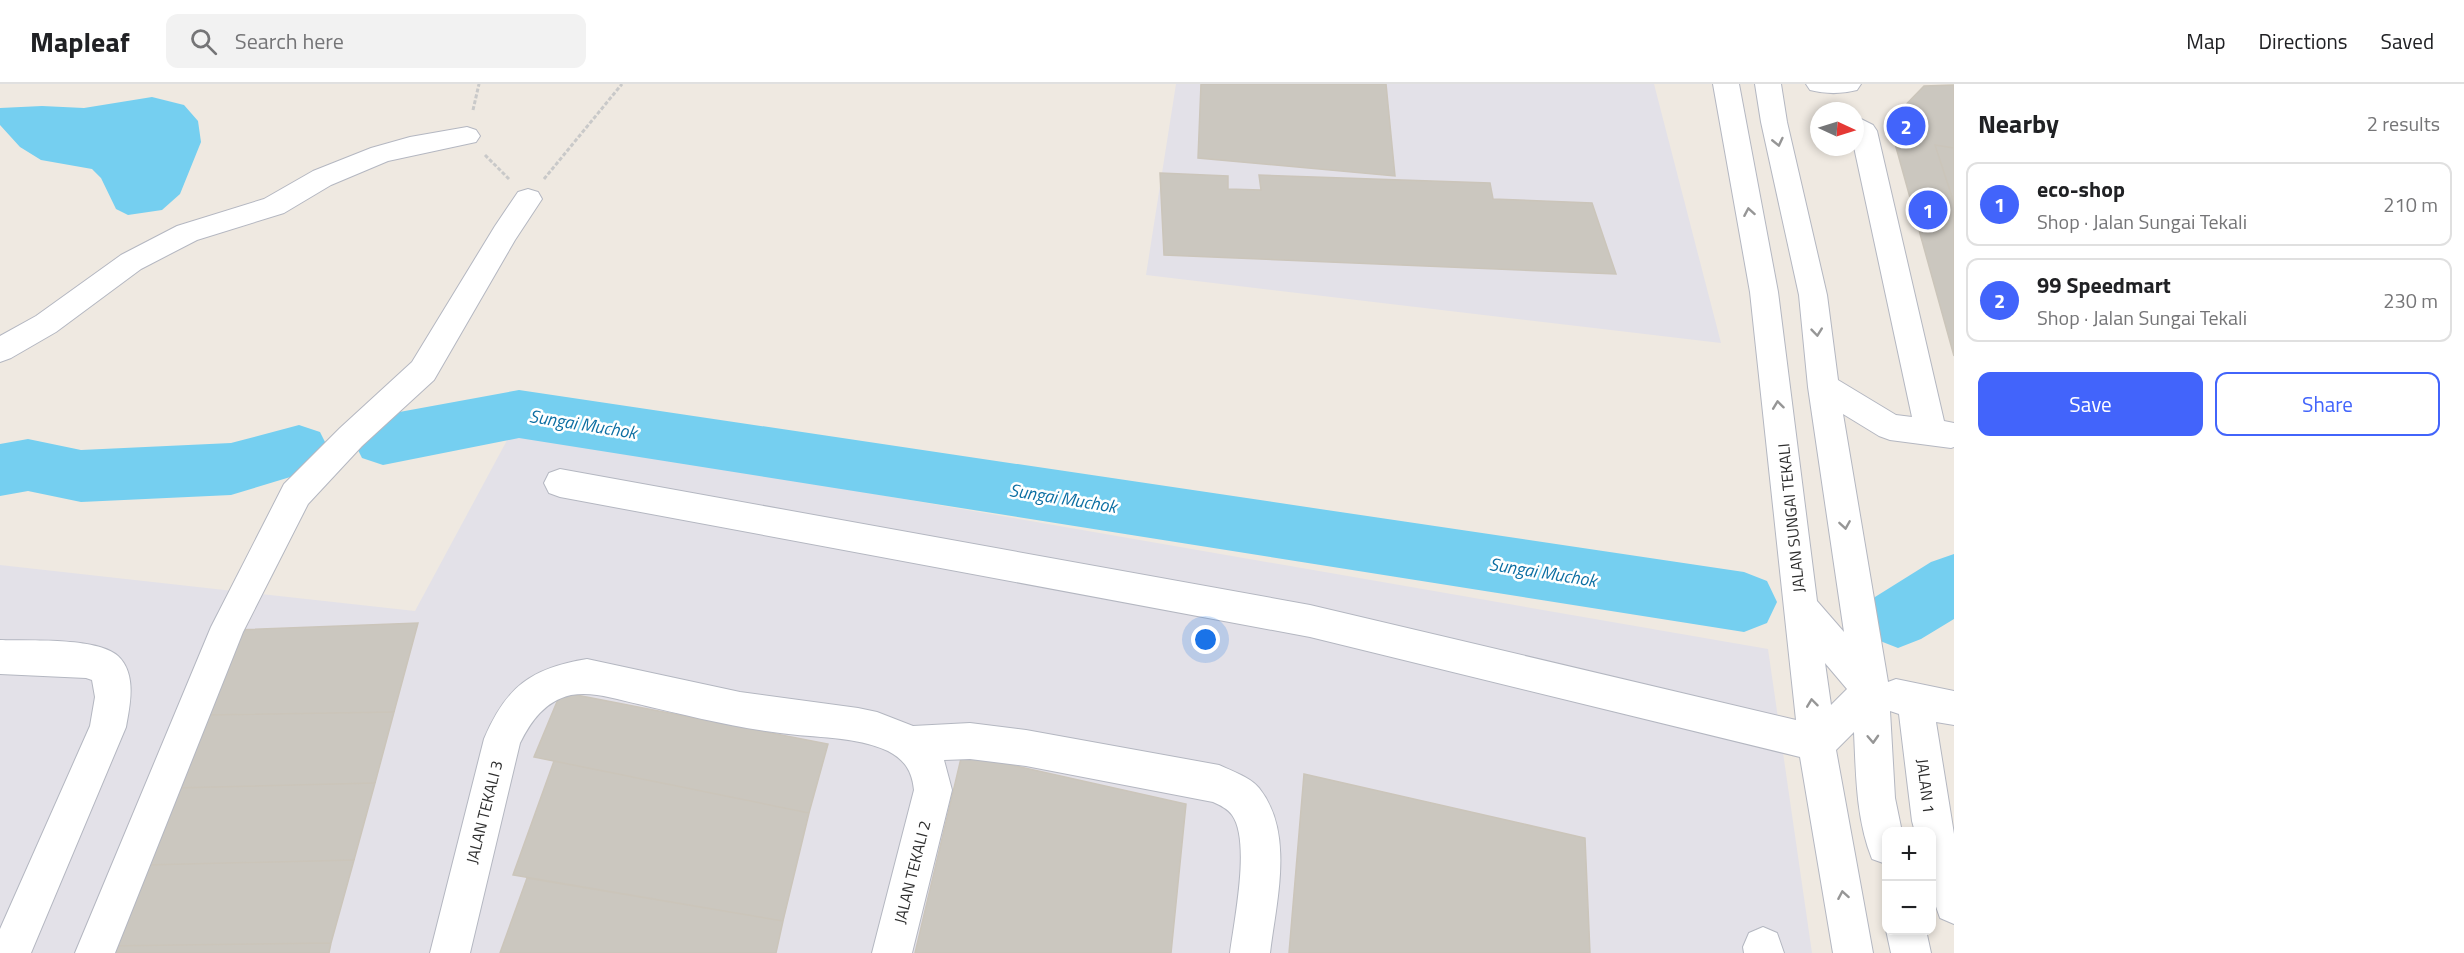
<!DOCTYPE html>
<html lang="en">
<head>
<meta charset="utf-8">
<style>
  :root { --surface:#fff; --page:#f2f2f2; --text:#202124; --muted:#757577; --line:#e0e0e0; --accent:#4264fb }
  body { margin:0; font-family:"Titillium Web",sans-serif; background:var(--page); color:var(--text) }
  .controls { position:absolute; right:18px; bottom:18px; display:grid; overflow:hidden; border-radius:12px; box-shadow:0 3px 9px #0003 }
  .controls button { width:54px; height:54px; display:grid; place-items:center; padding:0; border:0; border-bottom:2px solid var(--line); background:var(--surface); color:var(--text); font:30px sans-serif }
  .compass { position:absolute; left:1810px; top:18px; width:54px; height:54px; border-radius:50%; background:var(--surface); box-shadow:0 3px 9px #0003; rotate:94deg }
  .you { position:absolute; left:1206px; top:556px; width:21px; height:21px; margin:-15px; border:4px solid #fff; border-radius:50%; background:#1a73e8; box-shadow:0 0 0 9px #1a73e833 }
  .badge { display:grid; place-items:center; width:39px; height:39px; border-radius:50%; background:var(--accent); color:#fff; font-size:20px; font-weight:700 }
  .pin { position:absolute; translate:-50% -50%; border:3px solid #fff; box-shadow:0 2px 6px #0006 }
  .list { margin:0; padding:0; list-style:none }
  h2 { display:flex; justify-content:space-between; align-items:center; height:78px; margin:0; padding:0 24px; font-size:26px }
  h2 small { font-size:20px; font-weight:400; color:var(--muted) }
  .list li { display:grid; grid-template-columns:39px 1fr auto; gap:18px; align-items:center; box-sizing:border-box; height:84px; margin:0 12px 12px; padding:0 12px; border:2px solid var(--line); border-radius:12px }
  .list b { display:block; font-size:22px; white-space:nowrap }
  .list p { margin:0; font-size:20px; white-space:nowrap; color:var(--muted) }
  .list em { font-size:20px; font-style:normal; color:var(--muted) }
  .actions { display:flex; gap:12px; padding:18px 24px }
  .actions a { flex:1; padding:14px 0; border:2px solid var(--accent); border-radius:12px; text-align:center; font-size:21px; color:var(--accent) }
  .actions .main { background:var(--accent); color:#fff }
  .icon { flex:none; width:33px; height:33px; fill:none; stroke:currentColor; stroke-width:2; stroke-linecap:round; stroke-linejoin:round }
  .map { position:relative; flex:none; width:1954px; height:869px; overflow:hidden }
  header { display:flex; align-items:center; gap:36px; box-sizing:border-box; height:84px; padding:0 30px; background:var(--surface); border-bottom:2px solid var(--line) }
  header strong { font-size:28px }
  nav { display:flex; gap:33px; margin-inline-start:auto; font-size:21px }
  .search { width:420px; height:54px; background:var(--page); display:flex; align-items:center; gap:15px; box-sizing:border-box; padding:0 21px; border-radius:12px; color:var(--muted); font-size:22px }
  main { display:flex }
  aside { flex:1; background:var(--surface) }
  .map>svg:first-child { display:block }
  .industrial { fill:#e3e1e8 }
  .water { fill:#75cff0 }
  .lines { fill:none; stroke-linecap:round; stroke-linejoin:round }
  .river { fill:#75cff0; fill-rule:evenodd }
  .building { fill:#cbc7bf; stroke:#cbc5ba; stroke-width:1.5 }
  .minor-casing { stroke:#b4b7c1; stroke-width:2 }
  .path { stroke:#c9c9c9; stroke-width:3; stroke-dasharray:4 2; stroke-linecap:butt }
  .minor { fill:#fff; fill-rule:evenodd }
  .oneway { stroke:#969696 }
  .labels { text-anchor:middle; dominant-baseline:central; stroke-width:5; stroke-linejoin:round; paint-order:stroke }
  .street-label { font-size:16px; fill:#2e2e2e; stroke:#fff }
  .water-label { font-size:18px; font-style:italic; fill:#0d6fa3; stroke:#fff }
</style>
</head>
<body>
<header>
<strong>Mapleaf</strong>
<div class="search"><svg class="icon" aria-label="search" viewBox="0 0 24 24"><circle cx="10" cy="10" r="6"/><path d="M15 15l6 6"/></svg>Search here</div>
<nav><a>Map</a><a>Directions</a><a>Saved</a></nav>
</header>
<main>
<div class="map">
<svg width="1954" height="869" viewBox="0 0 1954 869">
  <rect width="100%" height="100%" fill="#efe9e1"/>
  <!-- industrial -->
  <path class="industrial" d="M 1176,0 L 1654,0 L 1721,259 L 1146,191 Z
    M 512,347 L 1768,565 L 1812,869 L 0,869 L 0,481 L 415,527 Z"/>
  <!-- water -->
  <path class="water" d="M 152,13 L 184,21 L 198,37 L 201,58 L 180,110 L 162,126 L 128,131 L 116,125 L 101,94 L 92,85 L 41,76 L 20,63 L 0,41 L 0,24 L 42,22 L 84,24 Z"/>
  <g class="lines">
    <!-- river -->
    <path class="river" d="M 519,306 L 1744,488 L 1767,497 L 1777,518 L 1767,539 L 1744,548 L 519,354 L 383,381 L 362,374 L 353,356 L 362,338 L 383,331 Z
      M 299,341 L 320,348 L 329,366 L 320,384 L 231,411 L 81,418 L 28,407 L 0,412 L 0,360 L 28,355 L 81,366 L 231,359 Z
      M 1954,470 L 1954,535 L 1921,555 L 1898,564 L 1875,555 L 1865,534 L 1875,513 L 1931,478 Z"/>
  </g>
  <!-- building -->
  <path class="building" d="M 1201,0 L 1386,0 L 1395,92 L 1198,74 Z
    M 1954,1 L 1954,272 L 1889,38 L 1924,2 Z
    M 1935,61 L 1954,64 L 1954,119 Z
    M 1160,89 L 1228,92 L 1228,105 L 1261,106 L 1259,91 L 1490,99 L 1493,115 L 1592,119 L 1616,190 L 1164,171 Z
    M 418,539 L 394,628 L 201,631 L 236,546 Z
    M 561,608 L 828,660 L 809,729 L 534,673 Z
    M 394,628 L 375,699 L 175,704 L 201,631 Z
    M 962,670 L 1186,720 L 1171,869 L 915,869 Z
    M 554,677 L 809,729 L 783,837 L 513,791 Z
    M 1304,690 L 1585,754 L 1590,869 L 1289,869 Z
    M 375,699 L 354,776 L 145,781 L 175,704 Z
    M 354,776 L 331,859 L 103,862 L 145,781 Z
    M 527,794 L 783,837 L 776,869 L 500,869 Z
    M 331,859 L 329,869 L 100,869 L 103,862 Z"/>
  <g class="lines">
    <defs>
      <path id="minor" d="M 1713,0 L 1739,0 L 1778,208 L 1817,517 L 1844,548 L 1808,303 L 1799,211 L 1761,38 L 1755,0 L 1781,0 L 1787,38 L 1827,211 L 1838,296 L 1896,331 L 1912,333 L 1854,63 L 1855,32 L 1873,41 L 1877,47 L 1944,337 L 1954,339 L 1954,363 L 1951,364 L 1890,356 L 1879,352 L 1843,330 L 1888,598 L 1896,595 L 1954,607 L 1954,641 L 1936,638 L 1954,750 L 1954,840 L 1940,834 L 1932,811 L 1932,748 L 1915,748 L 1912,737 L 1899,630 L 1890,627 L 1895,714 L 1902,748 L 1886,748 L 1886,780 L 1872,775 C 1856,735 1856,691 1854,648 L 1836,666 L 1873,869 L 1833,869 L 1800,673 L 1310,553 L 560,413 L 549,409 L 544,399 L 549,389 L 560,385 L 1310,521 L 1796,636 L 1750,208 ZM 1825,579 L 1847,605 L 1831,621 Z
        M 1806,0 L 1861,0 L 1857,6 C 1842,10 1825,10 1810,6 Z
        M 467,43 L 476,46 L 480,52 L 476,58 L 388,77 L 331,101 L 284,129 L 197,156 L 141,185 L 56,248 L 11,274 L 0,278 L 0,252 L 36,232 L 121,171 L 177,142 L 264,115 L 313,87 L 371,64 L 410,53 Z
        M 528,105 L 538,108 L 542,115 L 515,156 L 434,296 L 362,362 L 308,420 L 243,548 L 115,869 L 75,869 L 211,543 L 284,400 L 340,344 L 412,278 L 495,142 L 518,108 Z
        M 0,556 C 28,557 97,553 118,572 C 137,590 130,621 126,643 L 31,869 L 0,869 L 0,845 L 90,642 L 95,613 L 92,596 L 86,594 L 0,590 Z
        M 587,575 L 740,608 L 858,624 L 877,628 L 913,642 L 970,639 L 1026,646 L 1219,681 C 1232,687 1250,693 1259,704 C 1295,749 1276,818 1270,869 L 1230,869 C 1234,837 1251,757 1232,731 C 1228,725 1220,721 1213,718 L 1026,682 L 970,675 L 944,676 L 952,706 L 912,869 L 872,869 L 914,706 C 912,687 905,676 888,667 C 856,652 814,654 780,649 C 732,643 685,631 638,620 C 615,615 593,607 571,611 C 545,617 531,637 520,659 L 470,869 L 430,869 L 484,655 C 506,603 531,584 587,575 Z
        M 1763,843 L 1777,849 L 1784,869 L 1744,869 L 1743,863 L 1749,849 Z
        M 1886,844 L 1886,846 L 1926,846 L 1931,869 L 1891,869 L 1886,846 Z"/>
    </defs>
    <!-- minor casing -->
    <use href="#minor" class="minor-casing"/>
    <!-- path -->
    <path class="path" d="M 473,26 L 479,0
      M 485,71 L 509,95
      M 544,95 L 622,0"/>
    <!-- minor -->
    <use href="#minor" class="minor"/>
  </g>
  <!-- one-way arrows -->
  <defs><path id="oneway-chevron" d="M-2-3.5L2.5 0L-2 3.5" fill="none" stroke-width="1.6" stroke-linecap="round" stroke-linejoin="round" transform="scale(1.5)"/></defs>
  <g class="oneway">
    <use href="#oneway-chevron" transform="translate(1778 58) rotate(77)"/>
    <use href="#oneway-chevron" transform="translate(1749 128) rotate(-100)"/>
    <use href="#oneway-chevron" transform="translate(1817 248) rotate(84)"/>
    <use href="#oneway-chevron" transform="translate(1778 321) rotate(-97)"/>
    <use href="#oneway-chevron" transform="translate(1845 441) rotate(81)"/>
    <use href="#oneway-chevron" transform="translate(1812 619) rotate(-97)"/>
    <use href="#oneway-chevron" transform="translate(1873 655) rotate(87)"/>
    <use href="#oneway-chevron" transform="translate(1843 811) rotate(-100)"/>
  </g>
  <g class="labels">
    <!-- street labels -->
    <g class="street-label">
      <text transform="translate(1791 434) rotate(-96)">JALAN SUNGAI TEKALI</text>
      <text transform="translate(1926 702) rotate(83)">JALAN 1</text>
      <text transform="translate(484 728) rotate(-76)">JALAN TEKALI 3</text>
      <text transform="translate(912 788) rotate(-76)">JALAN TEKALI 2</text>
    </g>
    <!-- water labels -->
    <g class="water-label">
      <text transform="translate(583 340) rotate(9)">Sungai Muchok</text>
      <text transform="translate(1063 414) rotate(9)">Sungai Muchok</text>
      <text transform="translate(1543 488) rotate(9)">Sungai Muchok</text>
    </g>
  </g>
</svg>
<div class="controls">
<button>+</button>
<button>−</button>
</div>
<svg class="compass" viewBox="-18 -18 36 36"><path d="M0-13l5 13h-10z" fill="#e53935"/><path d="M0 13l5-13h-10z" fill="#757577"/></svg>
<div class="you"></div>
<div class="pin badge" style="left:1928px;top:126px">1</div>
<div class="pin badge" style="left:1906px;top:42px">2</div>
</div>
<aside>
<h2>Nearby<small>2 results</small></h2>
<ul class="list">
<li><span class="badge">1</span><div><b>eco-shop</b><p>Shop · Jalan Sungai Tekali</p></div><em>210 m</em></li>
<li><span class="badge">2</span><div><b>99 Speedmart</b><p>Shop · Jalan Sungai Tekali</p></div><em>230 m</em></li>
</ul>
<div class="actions"><a class="main">Save</a><a>Share</a></div>
</aside>
</main>
</body>
</html>
